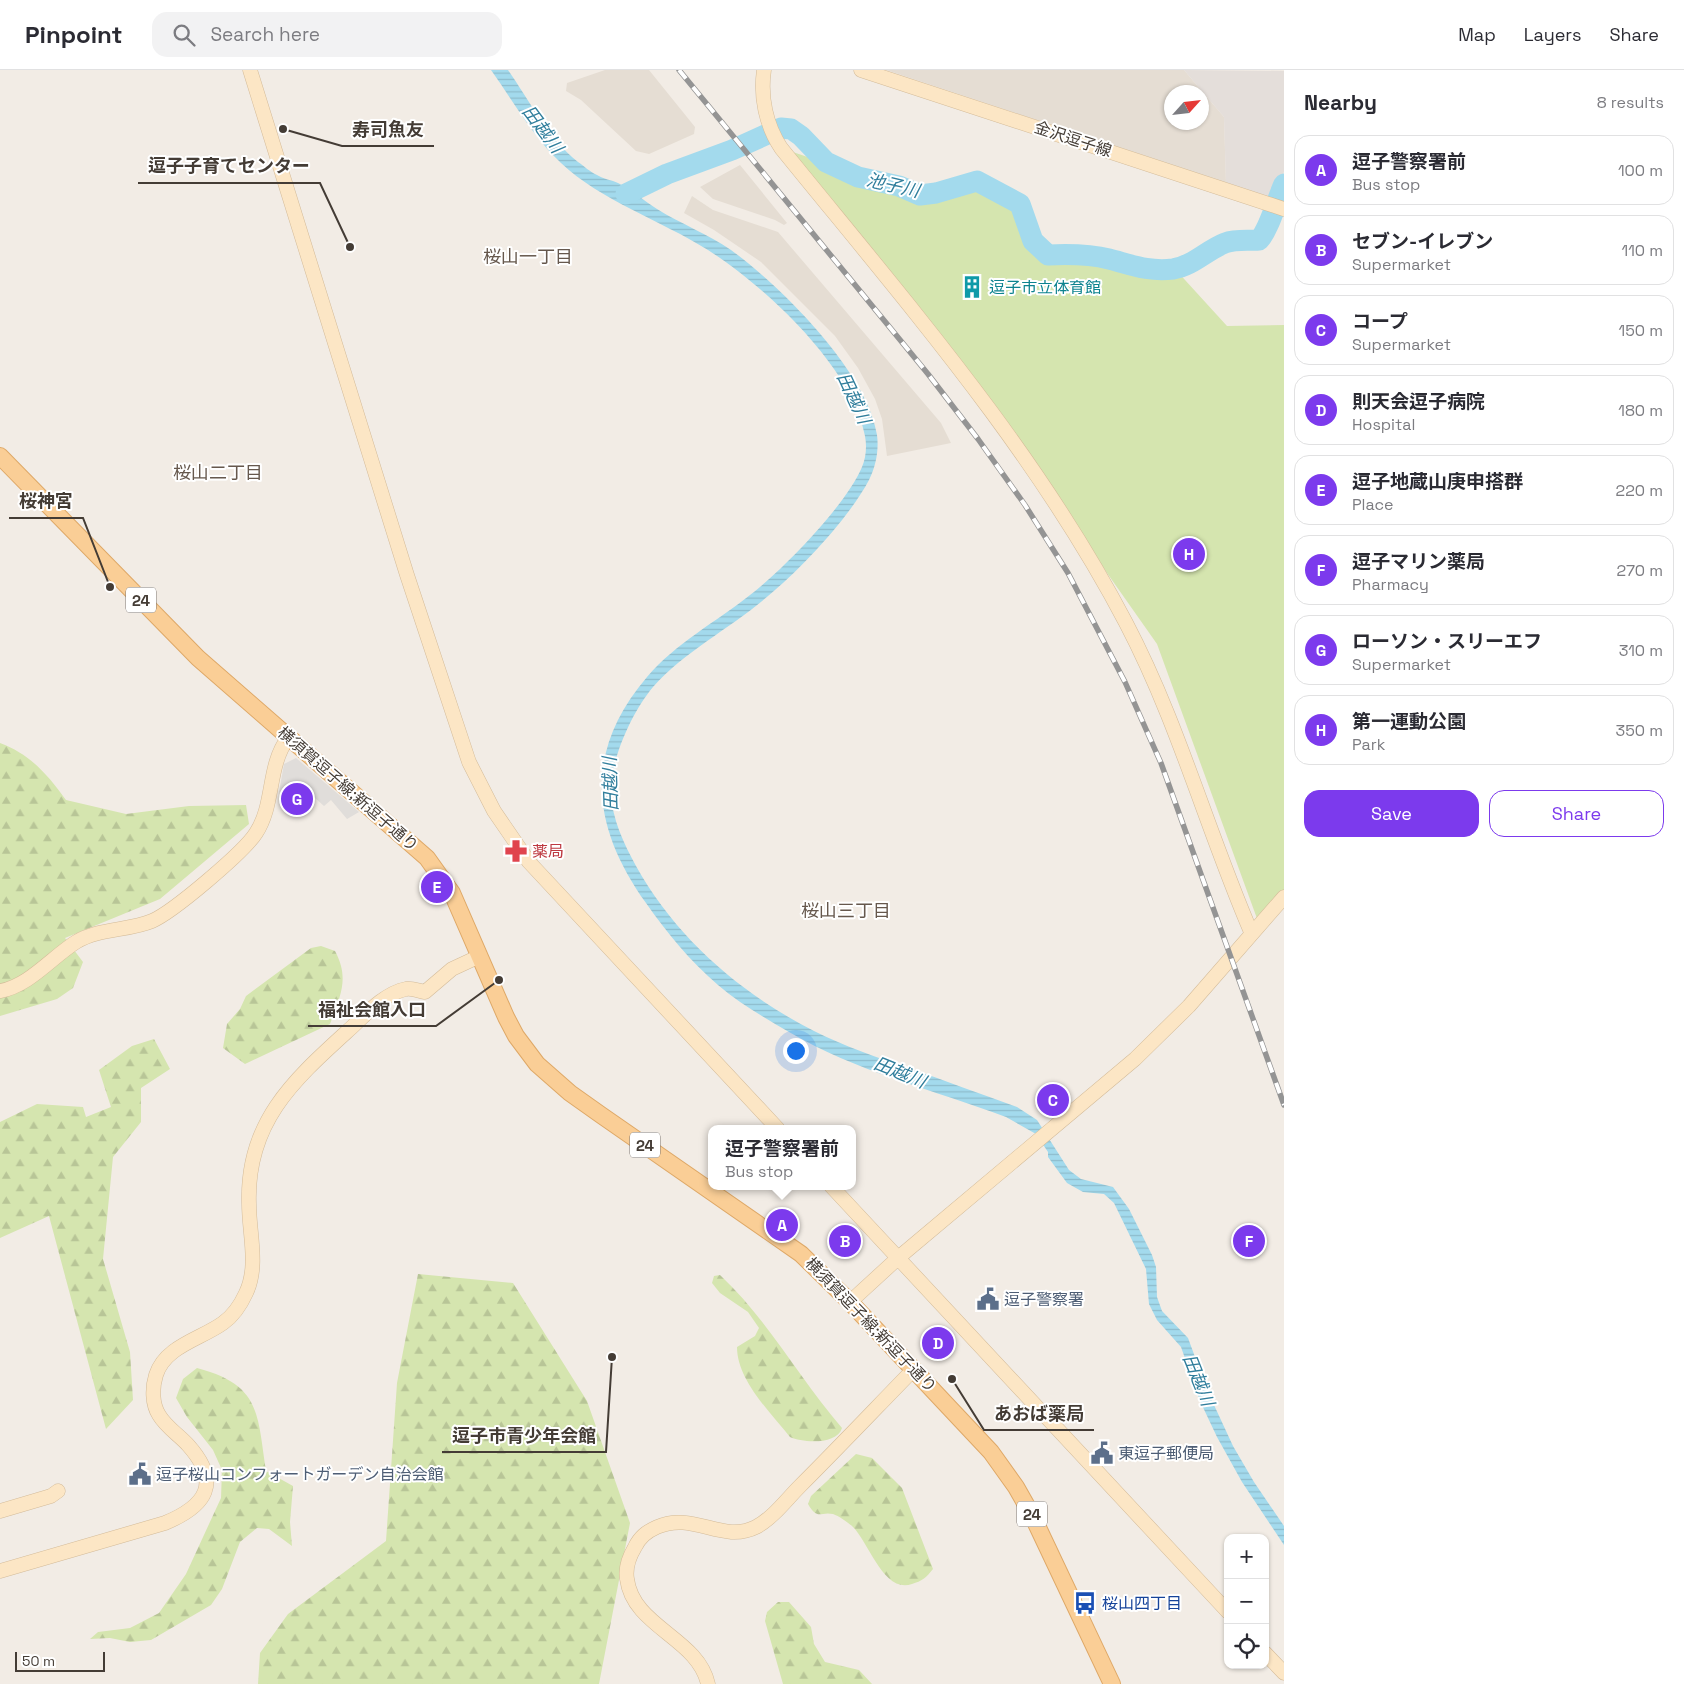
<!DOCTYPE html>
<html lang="en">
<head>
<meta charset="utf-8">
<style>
  :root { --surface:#fff; --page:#f2f2f3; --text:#2b2b33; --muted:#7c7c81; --line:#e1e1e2; --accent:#7c3aed }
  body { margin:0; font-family:"Space Grotesk","Noto Sans JP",sans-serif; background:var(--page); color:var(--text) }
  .controls { position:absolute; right:15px; bottom:15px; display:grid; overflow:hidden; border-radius:10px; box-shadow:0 1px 4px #0004 }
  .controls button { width:45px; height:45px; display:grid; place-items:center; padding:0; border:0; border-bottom:1px solid var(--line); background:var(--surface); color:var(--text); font:25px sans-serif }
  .compass { position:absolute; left:1164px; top:15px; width:45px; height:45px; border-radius:50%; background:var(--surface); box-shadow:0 1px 4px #0004; rotate:63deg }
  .scale { position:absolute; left:15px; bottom:12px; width:90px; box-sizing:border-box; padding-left:5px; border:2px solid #443c35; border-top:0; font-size:14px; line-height:18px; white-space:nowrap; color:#443c35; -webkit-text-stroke:4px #fff; paint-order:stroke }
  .you { position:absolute; left:795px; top:980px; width:18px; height:18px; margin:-12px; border:4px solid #fff; border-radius:50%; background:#1a73e8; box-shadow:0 0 0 8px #1a73e833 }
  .badge { display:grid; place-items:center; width:32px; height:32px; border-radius:50%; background:var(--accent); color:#fff; font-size:16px; font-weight:700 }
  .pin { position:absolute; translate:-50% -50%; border:2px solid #fff; box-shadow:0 1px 5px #0006 }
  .popup { position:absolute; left:708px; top:1055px; width:148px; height:65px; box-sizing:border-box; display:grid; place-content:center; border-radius:10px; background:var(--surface); filter:drop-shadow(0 1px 4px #0005); font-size:16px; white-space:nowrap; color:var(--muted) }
  .popup b { font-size:19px; color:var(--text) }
  .popup::after { content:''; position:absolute; left:50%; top:100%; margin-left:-10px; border:10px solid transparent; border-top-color:var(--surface) }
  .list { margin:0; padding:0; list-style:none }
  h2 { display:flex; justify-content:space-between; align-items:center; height:65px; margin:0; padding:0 20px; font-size:21px }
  h2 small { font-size:16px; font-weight:400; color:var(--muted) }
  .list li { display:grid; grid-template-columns:32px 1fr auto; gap:15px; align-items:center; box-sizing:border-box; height:70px; margin:0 10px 10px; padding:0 10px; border:1px solid var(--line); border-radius:15px }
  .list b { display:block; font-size:19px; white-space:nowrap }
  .list p { margin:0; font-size:16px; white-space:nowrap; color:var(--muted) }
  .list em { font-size:16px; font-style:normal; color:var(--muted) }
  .actions { display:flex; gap:10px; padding:15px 20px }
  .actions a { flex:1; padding:11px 0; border:1px solid var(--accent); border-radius:15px; text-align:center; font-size:18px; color:var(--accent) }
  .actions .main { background:var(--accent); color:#fff }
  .icon { flex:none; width:28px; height:28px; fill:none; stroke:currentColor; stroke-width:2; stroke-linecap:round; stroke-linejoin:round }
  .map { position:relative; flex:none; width:1284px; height:1614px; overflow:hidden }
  header { display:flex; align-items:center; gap:30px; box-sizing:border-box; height:70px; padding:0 25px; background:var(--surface); border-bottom:1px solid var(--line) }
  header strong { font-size:24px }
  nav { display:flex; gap:28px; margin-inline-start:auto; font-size:18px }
  .search { width:350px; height:45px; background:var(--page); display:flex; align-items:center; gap:12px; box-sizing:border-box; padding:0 18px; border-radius:15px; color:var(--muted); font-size:19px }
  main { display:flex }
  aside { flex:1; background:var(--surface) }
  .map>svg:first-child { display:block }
  .residential { fill:#e5ddd3; fill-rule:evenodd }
  .industrial { fill:#e4deda }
  .green { fill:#d5e5af }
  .forest { fill:url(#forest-firs) }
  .parking { fill:#e0ddda }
  .water { fill:url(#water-rules) }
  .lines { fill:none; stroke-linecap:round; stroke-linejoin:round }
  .river { stroke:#a3daed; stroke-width:21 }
  .secondary-casing { stroke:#d3bb99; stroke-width:15 }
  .primary-casing { stroke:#dea867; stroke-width:18 }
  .secondary { stroke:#fce6c5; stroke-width:14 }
  .primary { stroke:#face96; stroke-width:16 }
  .rail-casing { stroke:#949494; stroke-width:5.5 }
  .rail { stroke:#fff; stroke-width:4; stroke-dasharray:11; stroke-linecap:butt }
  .labels { text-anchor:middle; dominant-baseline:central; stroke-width:4; stroke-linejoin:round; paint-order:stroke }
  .shield { fill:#fff; stroke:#7c7672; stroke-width:1 }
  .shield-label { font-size:15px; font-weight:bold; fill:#443c35 }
  .street-label { font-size:16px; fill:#443c35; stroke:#fff }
  .culture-label { font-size:16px; fill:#0d838f; stroke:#fff; text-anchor:start }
  .health-label { font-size:16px; fill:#be3a42; stroke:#fff; text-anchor:start }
  .service-label { font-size:16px; fill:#4e5e75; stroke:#fff; text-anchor:start }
  .transit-label { font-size:16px; fill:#164399; stroke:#fff; text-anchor:start }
  .water-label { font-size:18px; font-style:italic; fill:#307e9c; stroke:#fff }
  .neighbourhood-label { font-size:18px; fill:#66584d; stroke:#fff }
  .leader { fill:none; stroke:#443c35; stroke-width:2 }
  .callout-dot { fill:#443c35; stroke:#fff; stroke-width:2 }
  .callout-label { font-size:18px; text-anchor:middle; font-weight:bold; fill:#443c35; stroke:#fff; stroke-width:4; stroke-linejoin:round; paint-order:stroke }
</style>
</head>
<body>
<header>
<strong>Pinpoint</strong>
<div class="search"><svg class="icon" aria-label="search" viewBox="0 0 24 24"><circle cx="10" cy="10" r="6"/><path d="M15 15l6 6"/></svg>Search here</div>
<nav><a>Map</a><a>Layers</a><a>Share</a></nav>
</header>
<main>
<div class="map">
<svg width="1284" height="1614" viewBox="0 0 1284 1614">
  <defs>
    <pattern id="forest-firs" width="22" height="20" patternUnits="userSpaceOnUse" patternTransform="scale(1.25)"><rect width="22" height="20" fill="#d5e5af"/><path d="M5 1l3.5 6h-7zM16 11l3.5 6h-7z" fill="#b8c597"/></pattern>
    <pattern id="water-rules" width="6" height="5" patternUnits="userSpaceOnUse" patternTransform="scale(1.25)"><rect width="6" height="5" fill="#a3daed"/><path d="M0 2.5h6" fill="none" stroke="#8ebccc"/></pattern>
  </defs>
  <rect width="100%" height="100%" fill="#f2ece5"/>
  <!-- residential -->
  <path class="residential" d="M 605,0 L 649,0 L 695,57 L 694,64 L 649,84 L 636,81 L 581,30 L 566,21 L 567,13 Z
    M 886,0 L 1184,0 L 1224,47 L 1226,113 ZM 1172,22 L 1202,22 L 1202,52 L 1172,52 Z
    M 740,95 L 787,153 L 784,155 L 775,150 L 713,129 L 700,117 Z
    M 692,126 L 713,140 L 778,162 L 941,353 L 951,373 L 887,386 L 882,349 L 875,329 L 858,298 L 835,266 L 761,192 L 714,160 L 684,143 Z"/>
  <!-- industrial -->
  <path class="industrial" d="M 1184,0 L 1284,1 L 1284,102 L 1271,128 L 1226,113 L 1224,47 Z"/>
  <!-- green -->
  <path class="green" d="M 781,78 L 920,125 L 977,111 L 1020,134 L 1033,171 L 1048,185 L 1175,199 L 1227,256 L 1284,255 L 1284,827 L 1259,854 L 1157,574 L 1031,395 Z"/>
  <!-- forest -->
  <path class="forest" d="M 0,673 C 30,684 48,705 66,730 L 126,744 L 189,736 L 246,735 L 249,754 L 160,829 L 65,868 L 83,892 L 73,918 L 57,929 L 0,946 Z
    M 321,876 L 335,881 C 350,909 340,926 330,954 L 245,994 L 223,978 L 227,954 L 240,939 L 246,926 L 311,878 Z
    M 154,969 L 170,999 L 141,1018 L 141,1052 L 113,1087 L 103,1189 L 130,1282 L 133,1330 L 106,1359 L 49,1146 L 0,1168 L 0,1052 L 37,1034 L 83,1037 L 86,1047 L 111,1037 L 99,1000 L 132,976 Z
    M 418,1204 L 513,1213 L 587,1331 L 630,1453 L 599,1614 L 258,1614 L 260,1583 L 288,1544 L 386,1471 L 397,1313 Z
    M 720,1205 C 768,1250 799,1308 842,1358 C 837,1375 803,1373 790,1367 C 770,1342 737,1310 737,1277 L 755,1266 L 759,1258 L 748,1242 L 720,1223 L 712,1213 L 714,1206 Z
    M 197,1298 C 261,1315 257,1343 266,1401 L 293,1416 L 290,1452 L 292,1476 L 269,1459 L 257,1458 L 240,1472 L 222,1519 L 211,1535 L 151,1570 L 130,1572 L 110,1568 L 90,1569 L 98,1562 L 130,1558 L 159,1543 L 186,1504 L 221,1428 L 222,1400 L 213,1380 L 187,1347 L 176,1328 L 183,1309 Z
    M 856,1384 L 872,1388 L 902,1418 L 933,1499 C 926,1508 922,1511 912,1514 C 884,1524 869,1473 853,1457 C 849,1453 839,1446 833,1444 C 820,1441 818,1451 808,1434 L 811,1426 Z
    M 778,1532 L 789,1532 L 811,1557 L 814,1574 L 825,1592 L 859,1600 L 872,1614 L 783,1614 L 765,1551 L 767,1542 Z"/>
  <!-- parking -->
  <path class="parking" d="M 296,688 L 359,742 L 347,749 L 331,730 L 324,736 L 296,711 L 283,725 L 279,722 L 284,694 Z"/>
  <!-- water -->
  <path class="water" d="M 491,0 L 508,0 C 529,30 549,69 578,92 C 584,96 590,102 597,105 C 603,109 612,110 618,113 C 632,120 644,131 657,139 C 681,154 708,164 731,180 C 781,216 868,303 877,365 C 879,380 876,396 869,410 C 849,448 801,499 768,526 C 731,558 686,580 653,617 C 632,642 610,690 611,723 C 612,749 624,774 636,796 C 676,868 741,924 814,961 C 844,976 876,987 908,998 C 944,1010 980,1024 1017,1037 L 1037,1050 L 1069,1100 L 1081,1109 L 1113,1117 L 1129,1139 L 1152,1185 L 1156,1197 L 1157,1227 L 1162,1241 L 1188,1268 L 1208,1322 L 1233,1376 L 1254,1412 L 1284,1456 L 1284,1475 L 1242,1412 L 1217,1367 L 1200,1331 L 1181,1277 L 1157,1250 L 1149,1234 L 1146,1199 L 1114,1133 L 1104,1124 L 1083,1122 L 1067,1113 L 1048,1087 L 1048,1082 L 1036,1064 L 1006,1047 C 934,1020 855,1001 789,962 C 765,948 739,933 718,915 C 690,891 667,863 646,833 C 591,756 583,682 647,607 C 676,573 716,552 750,525 C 784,499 846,435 862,397 C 866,388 867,376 865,366 C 852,297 766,217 708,180 C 662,151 600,130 561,93 C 533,67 513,31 491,0 Z"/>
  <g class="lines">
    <!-- river -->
    <path class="river" d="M 626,124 L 667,104 L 732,80 L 781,58 L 791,59 L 801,66 L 826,92 L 858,107 L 899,116 L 920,125 L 936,123 L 977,111 L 1020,134 L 1033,171 L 1048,185 C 1069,184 1089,184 1109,189 C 1132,195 1149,202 1173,199 C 1193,196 1207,180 1225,173 C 1236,169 1247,171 1259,170 C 1269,160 1277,129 1284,114"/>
    <defs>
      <path id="secondary" d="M 250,0 L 407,505 L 469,692 L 494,741 L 529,792 L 778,1059
        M 764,0 C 760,27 766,55 781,78 C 904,230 1035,379 1126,553 C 1178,652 1207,760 1251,862
        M 861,0 L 1284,139
        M 0,921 C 29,916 52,887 76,872 C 99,858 128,861 152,851 C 173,842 244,782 256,763 C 275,734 267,696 288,668
        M 831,1116 L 1228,1542
        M 850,1232 L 898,1188 L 1135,989 L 1189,936 L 1284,827
        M 0,1441 L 51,1426 L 58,1421
        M 0,1501 L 165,1453 C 206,1436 222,1413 188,1375 C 179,1365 166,1357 159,1345 C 152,1334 152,1318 156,1305 C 165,1276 201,1269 223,1253 C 233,1246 241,1234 246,1223 C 259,1196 249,1163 249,1134 C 246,1051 295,1009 351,958 C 366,944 385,923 406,919 C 412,918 419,921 425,922 L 452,899 L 480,886
        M 1265,1583 L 1284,1603
        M 708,1614 C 698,1568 633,1557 627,1509 C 625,1497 629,1487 635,1477 C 640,1467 646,1462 657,1457 C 694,1441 722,1474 756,1457 C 773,1448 787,1429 800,1416 C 839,1377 876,1338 914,1299"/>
      <path id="primary" d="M 0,386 L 198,588 L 427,788 L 452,823 L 506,947 L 516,966 L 537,994 L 570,1023 L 601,1045 L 801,1184 L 850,1232 L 991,1382 L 1016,1417 L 1033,1447 L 1112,1614"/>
    </defs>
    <!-- secondary casing -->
    <use href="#secondary" class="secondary-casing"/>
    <!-- primary casing -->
    <use href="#primary" class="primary-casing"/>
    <!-- secondary -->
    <use href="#secondary" class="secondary"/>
    <!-- primary -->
    <use href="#primary" class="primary"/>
    <defs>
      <path id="rail" d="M 679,0 L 928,304 L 978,369 L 1025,435 L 1068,503 L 1125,612 L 1161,693 L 1284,1035"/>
    </defs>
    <!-- rail casing -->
    <use href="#rail" class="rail-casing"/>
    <!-- rail -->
    <use href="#rail" class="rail"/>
  </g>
  <!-- icons -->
  <defs>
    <symbol id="building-bare" viewBox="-9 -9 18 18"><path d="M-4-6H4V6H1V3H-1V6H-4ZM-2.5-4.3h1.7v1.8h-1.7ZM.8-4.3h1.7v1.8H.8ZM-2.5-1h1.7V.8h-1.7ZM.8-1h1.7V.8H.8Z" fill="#0f9aa8" stroke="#fff" stroke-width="2.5" paint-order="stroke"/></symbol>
    <symbol id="pharmacy-bare" viewBox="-9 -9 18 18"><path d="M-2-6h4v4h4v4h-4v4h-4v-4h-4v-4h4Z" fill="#e0444e" stroke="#fff" stroke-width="2.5" paint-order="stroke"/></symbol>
    <symbol id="civic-bare" viewBox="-9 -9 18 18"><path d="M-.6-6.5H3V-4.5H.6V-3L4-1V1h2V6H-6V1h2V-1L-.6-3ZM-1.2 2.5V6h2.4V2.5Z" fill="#5c6f8a" stroke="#fff" stroke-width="2.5" paint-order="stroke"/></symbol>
    <symbol id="bus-bare" viewBox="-9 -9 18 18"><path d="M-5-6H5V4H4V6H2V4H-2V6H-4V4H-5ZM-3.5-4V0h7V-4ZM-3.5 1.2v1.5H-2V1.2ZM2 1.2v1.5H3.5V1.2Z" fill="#1a4fb4" stroke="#fff" stroke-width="2.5" paint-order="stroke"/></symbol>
  </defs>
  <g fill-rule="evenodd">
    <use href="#building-bare" x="956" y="201" width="32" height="32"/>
    <use href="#pharmacy-bare" x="500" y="765" width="32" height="32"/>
    <use href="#civic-bare" x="972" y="1213" width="32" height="32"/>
    <use href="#civic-bare" x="1086" y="1367" width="32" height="32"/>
    <use href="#civic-bare" x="124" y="1388" width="32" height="32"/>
    <use href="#bus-bare" x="1069" y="1517" width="32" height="32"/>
  </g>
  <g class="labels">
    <!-- shield labels -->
    <g class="shield">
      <rect x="126" y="517.5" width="30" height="25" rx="4"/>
      <rect x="630" y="1062.5" width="30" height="25" rx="4"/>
      <rect x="1017" y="1431.5" width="30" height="25" rx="4"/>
    </g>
    <g class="shield-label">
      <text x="141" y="530">24</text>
      <text x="645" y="1075">24</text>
      <text x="1032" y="1444">24</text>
    </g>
    <!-- street labels -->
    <g class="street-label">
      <text transform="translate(1073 69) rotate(18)">金沢逗子線</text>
      <text transform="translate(348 719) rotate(41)">横須賀逗子線;新逗子通り</text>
      <text transform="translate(871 1255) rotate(46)">横須賀逗子線;新逗子通り</text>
    </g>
    <!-- culture labels -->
    <g class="culture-label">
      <text x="989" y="217">逗子市立体育館</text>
    </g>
    <!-- health labels -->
    <g class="health-label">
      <text x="532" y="781">薬局</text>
    </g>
    <!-- service labels -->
    <g class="service-label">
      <text x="1004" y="1229">逗子警察署</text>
      <text x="1118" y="1383">東逗子郵便局</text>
      <text x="156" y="1404">逗子桜山コンフォートガーデン自治会館</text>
    </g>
    <!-- transit labels -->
    <g class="transit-label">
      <text x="1102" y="1533">桜山四丁目</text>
    </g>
    <!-- water labels -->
    <g class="water-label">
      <text transform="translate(543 59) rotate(53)">田越川</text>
      <text transform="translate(893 115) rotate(13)">池子川</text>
      <text transform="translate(854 328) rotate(65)">田越川</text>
      <text transform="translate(610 714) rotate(-92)">田越川</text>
      <text transform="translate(900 1002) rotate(22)">田越川</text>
      <text transform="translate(1199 1310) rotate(68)">田越川</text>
    </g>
    <!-- neighbourhood labels -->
    <g class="neighbourhood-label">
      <text x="528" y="186">桜山一丁目</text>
      <text x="218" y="402">桜山二丁目</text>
      <text x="846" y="840">桜山三丁目</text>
    </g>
  </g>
  <!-- callouts -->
  <path class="leader" d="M283 59L342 76H434M350 177L320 113H138M110 517L83 448H9M499 910L436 956H308M952 1309L984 1360H1094M612 1287L606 1382H442"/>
  <g class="callout-dot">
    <circle cx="283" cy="59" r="5"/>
    <circle cx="350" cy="177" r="5"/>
    <circle cx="110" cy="517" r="5"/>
    <circle cx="499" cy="910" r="5"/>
    <circle cx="952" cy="1309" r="5"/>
    <circle cx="612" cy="1287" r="5"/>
  </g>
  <g class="callout-label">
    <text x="388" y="66">寿司魚友</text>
    <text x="229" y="102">逗子子育てセンター</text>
    <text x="46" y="437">桜神宮</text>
    <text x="372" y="946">福祉会館入口</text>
    <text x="1039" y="1350">あおば薬局</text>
    <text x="524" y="1372">逗子市青少年会館</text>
  </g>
</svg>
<div class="controls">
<button>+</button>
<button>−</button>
<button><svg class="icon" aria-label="locate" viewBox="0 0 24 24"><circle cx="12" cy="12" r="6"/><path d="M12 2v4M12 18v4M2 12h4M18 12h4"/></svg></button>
</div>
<svg class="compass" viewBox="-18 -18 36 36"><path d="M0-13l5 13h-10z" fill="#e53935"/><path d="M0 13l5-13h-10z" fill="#7c7c81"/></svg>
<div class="scale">50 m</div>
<div class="you"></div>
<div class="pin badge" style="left:782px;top:1155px">A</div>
<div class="popup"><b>逗子警察署前</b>Bus stop</div>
<div class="pin badge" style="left:845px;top:1171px">B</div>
<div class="pin badge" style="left:1053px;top:1030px">C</div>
<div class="pin badge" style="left:938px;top:1273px">D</div>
<div class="pin badge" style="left:437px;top:817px">E</div>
<div class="pin badge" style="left:1249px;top:1171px">F</div>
<div class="pin badge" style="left:297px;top:729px">G</div>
<div class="pin badge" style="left:1189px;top:484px">H</div>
</div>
<aside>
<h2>Nearby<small>8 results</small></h2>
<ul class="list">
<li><span class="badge">A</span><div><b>逗子警察署前</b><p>Bus stop</p></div><em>100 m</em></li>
<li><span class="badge">B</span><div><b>セブン-イレブン</b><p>Supermarket</p></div><em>110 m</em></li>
<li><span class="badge">C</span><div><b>コープ</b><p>Supermarket</p></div><em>150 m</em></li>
<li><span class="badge">D</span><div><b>則天会逗子病院</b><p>Hospital</p></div><em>180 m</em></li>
<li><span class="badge">E</span><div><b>逗子地蔵山庚申搭群</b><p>Place</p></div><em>220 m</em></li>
<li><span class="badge">F</span><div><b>逗子マリン薬局</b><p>Pharmacy</p></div><em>270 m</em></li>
<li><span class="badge">G</span><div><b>ローソン・スリーエフ</b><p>Supermarket</p></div><em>310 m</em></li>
<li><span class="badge">H</span><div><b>第一運動公園</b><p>Park</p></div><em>350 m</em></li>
</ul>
<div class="actions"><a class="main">Save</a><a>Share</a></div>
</aside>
</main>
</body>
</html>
